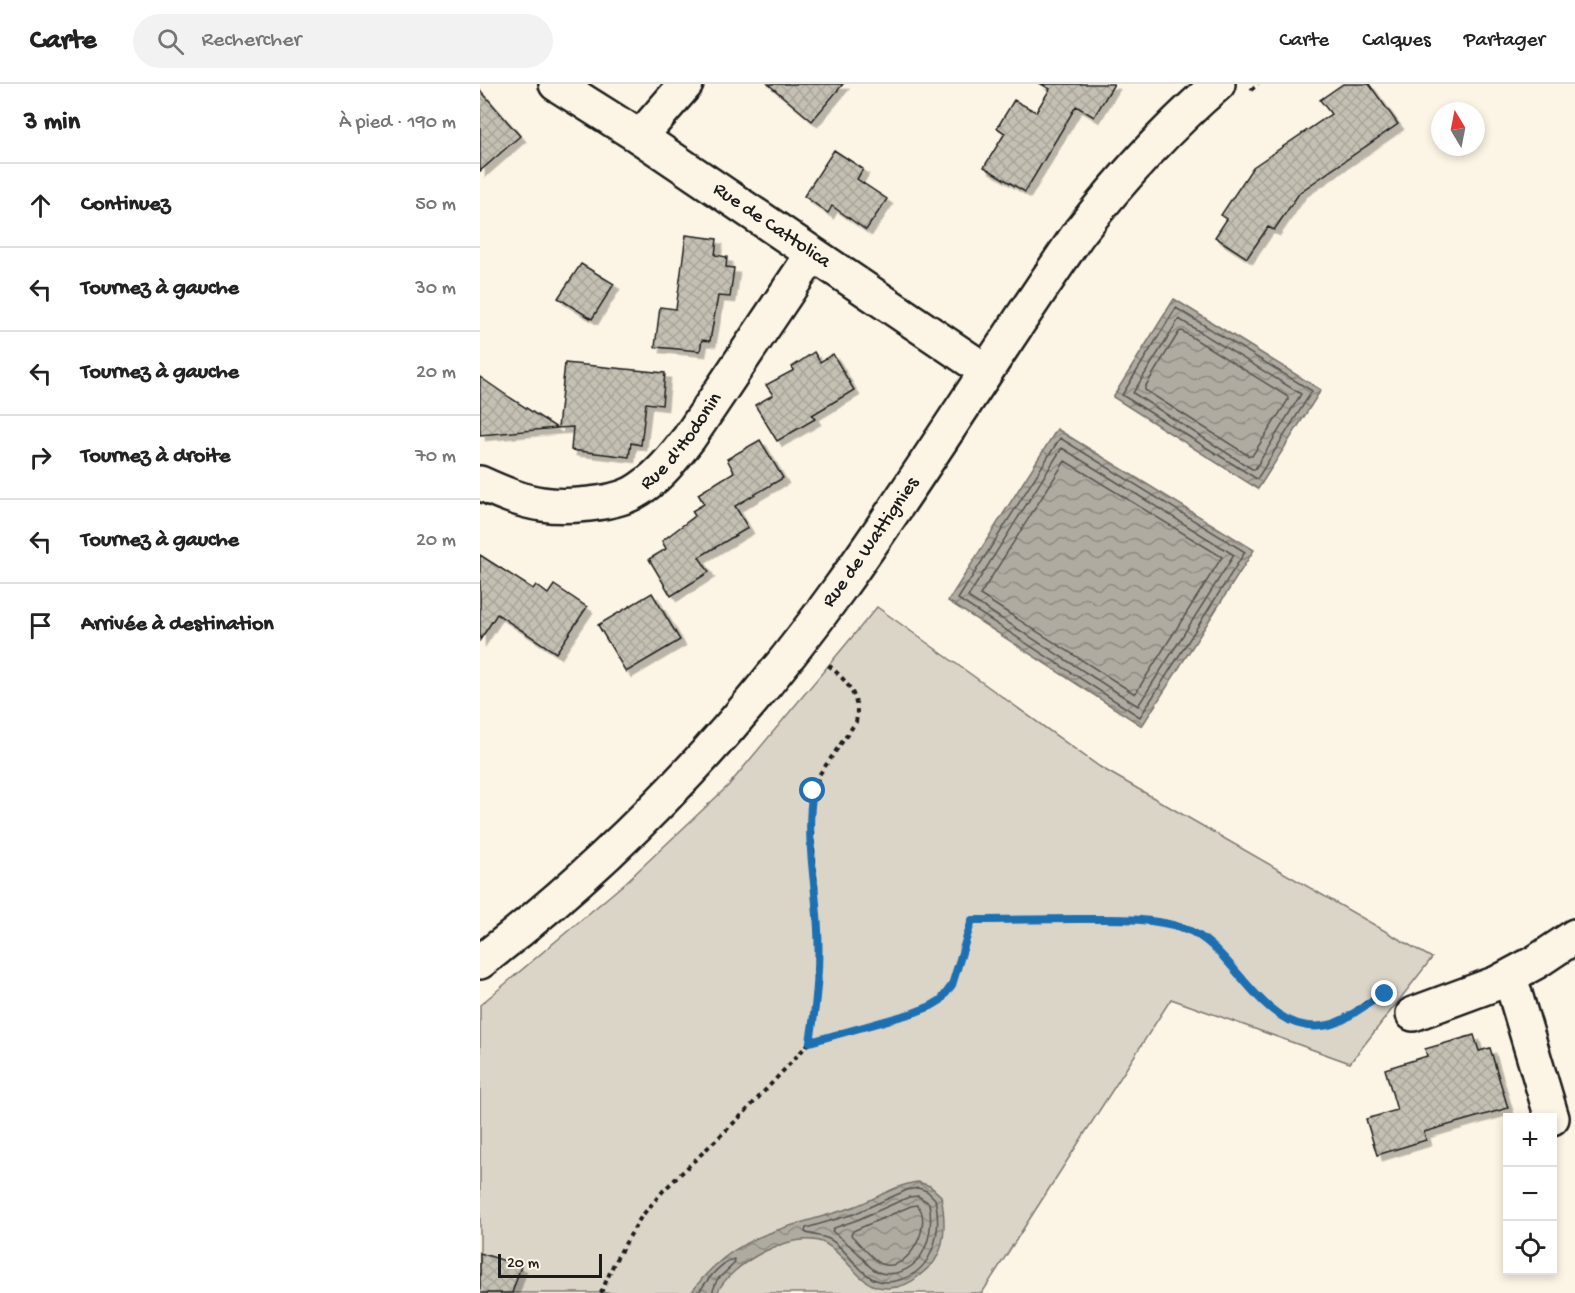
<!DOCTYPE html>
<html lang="fr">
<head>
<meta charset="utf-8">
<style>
  :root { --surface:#fff; --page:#f2f2f2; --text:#222; --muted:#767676; --line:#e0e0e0 }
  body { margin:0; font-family:"Gochi Hand",sans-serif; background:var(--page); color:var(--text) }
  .controls { position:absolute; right:18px; bottom:18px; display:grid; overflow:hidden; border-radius:0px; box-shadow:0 3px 9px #0003 }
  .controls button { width:54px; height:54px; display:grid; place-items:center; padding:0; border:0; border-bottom:2px solid var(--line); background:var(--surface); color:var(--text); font:30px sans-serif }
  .compass { position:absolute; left:951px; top:18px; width:54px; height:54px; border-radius:50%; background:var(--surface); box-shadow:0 3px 9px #0003; rotate:350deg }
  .scale { position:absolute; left:18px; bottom:15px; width:104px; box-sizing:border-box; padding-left:6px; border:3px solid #1c1c1c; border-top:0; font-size:16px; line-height:21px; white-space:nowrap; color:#1c1c1c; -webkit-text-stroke:4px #fcf5e5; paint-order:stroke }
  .stop { position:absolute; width:18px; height:18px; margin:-14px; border:4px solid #1f6fb2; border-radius:50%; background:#fff }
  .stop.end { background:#1f6fb2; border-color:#fff; box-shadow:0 2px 6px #0008 }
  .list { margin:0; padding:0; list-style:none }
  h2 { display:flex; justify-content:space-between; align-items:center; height:78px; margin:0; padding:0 24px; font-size:26px }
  h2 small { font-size:20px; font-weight:400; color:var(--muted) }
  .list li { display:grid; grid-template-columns:39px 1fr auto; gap:18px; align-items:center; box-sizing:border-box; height:84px; padding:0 24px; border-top:2px solid var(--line) }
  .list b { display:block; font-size:22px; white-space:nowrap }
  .list em { font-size:20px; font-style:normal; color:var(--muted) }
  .icon { flex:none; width:33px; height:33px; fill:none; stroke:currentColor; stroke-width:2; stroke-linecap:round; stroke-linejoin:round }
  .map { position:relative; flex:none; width:1095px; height:1209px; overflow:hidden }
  header { display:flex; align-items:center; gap:36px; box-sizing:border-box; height:84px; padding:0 30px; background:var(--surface); border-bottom:2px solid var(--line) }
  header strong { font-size:28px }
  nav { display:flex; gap:33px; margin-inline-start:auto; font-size:21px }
  .search { width:420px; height:54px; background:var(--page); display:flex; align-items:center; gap:15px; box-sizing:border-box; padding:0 21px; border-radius:33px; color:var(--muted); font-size:22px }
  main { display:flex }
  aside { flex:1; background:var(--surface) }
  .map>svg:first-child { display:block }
  .green { fill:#dbd5c8; stroke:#7c7872; stroke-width:1.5 }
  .water { fill:url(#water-waves); stroke:#75726c; stroke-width:1.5 }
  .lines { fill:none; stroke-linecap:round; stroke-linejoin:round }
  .shore { stroke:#575551; stroke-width:1.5 }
  .building { fill:url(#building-cross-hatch); stroke:#1c1c1c; stroke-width:1.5; filter:url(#shadow) }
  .street-casing { stroke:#1c1c1c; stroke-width:38 }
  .secondary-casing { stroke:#1c1c1c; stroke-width:38 }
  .path { stroke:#1c1c1c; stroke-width:4; stroke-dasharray:4.5 4.5; stroke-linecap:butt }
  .street { stroke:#fcf5e5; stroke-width:33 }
  .secondary { stroke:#fcf5e5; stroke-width:33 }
  .route { stroke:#1f6fb2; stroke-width:8 }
  .labels { text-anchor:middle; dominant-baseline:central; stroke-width:6; stroke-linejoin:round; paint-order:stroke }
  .street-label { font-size:20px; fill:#1c1c1c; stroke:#fcf5e5 }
</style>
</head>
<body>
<header>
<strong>Carte</strong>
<div class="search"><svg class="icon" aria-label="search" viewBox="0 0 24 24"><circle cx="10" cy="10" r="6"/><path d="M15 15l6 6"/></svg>Rechercher</div>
<nav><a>Carte</a><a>Calques</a><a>Partager</a></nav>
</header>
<main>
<aside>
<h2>3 min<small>À pied · 190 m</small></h2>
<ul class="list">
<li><svg class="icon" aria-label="ahead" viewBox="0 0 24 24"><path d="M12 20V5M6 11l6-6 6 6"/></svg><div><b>Continuez</b></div><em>50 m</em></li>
<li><svg class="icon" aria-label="left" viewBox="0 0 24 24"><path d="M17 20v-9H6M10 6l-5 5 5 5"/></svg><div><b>Tournez à gauche</b></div><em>30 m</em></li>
<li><svg class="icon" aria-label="left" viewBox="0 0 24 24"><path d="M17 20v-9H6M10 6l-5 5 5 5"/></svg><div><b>Tournez à gauche</b></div><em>20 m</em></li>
<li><svg class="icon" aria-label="right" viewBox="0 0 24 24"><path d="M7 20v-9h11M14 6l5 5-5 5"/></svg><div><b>Tournez à droite</b></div><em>70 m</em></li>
<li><svg class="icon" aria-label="left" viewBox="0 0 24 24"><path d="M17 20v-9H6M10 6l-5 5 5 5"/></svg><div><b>Tournez à gauche</b></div><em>20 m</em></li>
<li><svg class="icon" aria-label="arrive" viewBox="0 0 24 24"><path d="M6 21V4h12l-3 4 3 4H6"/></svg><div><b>Arrivée à destination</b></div></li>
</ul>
</aside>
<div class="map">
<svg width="1095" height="1209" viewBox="0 0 1095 1209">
  <defs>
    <pattern id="water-waves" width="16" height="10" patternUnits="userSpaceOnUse" patternTransform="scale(1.5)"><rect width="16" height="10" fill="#b0aba1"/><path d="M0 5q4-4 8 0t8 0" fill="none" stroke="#8e8a82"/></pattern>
    <pattern id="building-cross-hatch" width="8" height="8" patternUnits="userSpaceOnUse" patternTransform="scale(1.5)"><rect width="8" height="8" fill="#c4c0b3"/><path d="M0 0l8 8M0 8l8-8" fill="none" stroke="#a8a499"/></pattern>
    <filter id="shadow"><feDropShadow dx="5.5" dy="5.5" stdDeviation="0" flood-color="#0004"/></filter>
  </defs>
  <rect width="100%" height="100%" fill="#fcf5e5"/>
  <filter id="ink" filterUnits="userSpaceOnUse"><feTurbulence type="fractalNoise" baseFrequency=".0167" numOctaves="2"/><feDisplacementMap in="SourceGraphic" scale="12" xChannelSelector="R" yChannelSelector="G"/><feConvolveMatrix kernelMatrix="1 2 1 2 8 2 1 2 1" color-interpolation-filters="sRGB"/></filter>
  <g filter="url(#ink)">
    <!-- green -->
    <path class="green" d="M 397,523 L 620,683 L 952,874 L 870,979 L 691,915 L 502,1209 L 0,1209 L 0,921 L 145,799 L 248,702 Z"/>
    <!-- water -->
    <path class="water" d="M 694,215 L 841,306 L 778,405 L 633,313 Z
      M 577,345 L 774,466 L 662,642 L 468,517 Z
      M 438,1098 L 450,1102 L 461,1112 C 465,1133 467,1160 454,1178 C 450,1183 444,1187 440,1191 C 429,1201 414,1206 398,1203 C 379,1199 364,1170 346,1160 C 315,1143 250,1180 237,1209 L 211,1209 C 254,1148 304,1146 370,1124 C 393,1117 414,1101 438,1098 Z"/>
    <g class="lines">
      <!-- shore -->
      <path class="shore" d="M 696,224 L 832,307 L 777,395 L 642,311 Z
        M 699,235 L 821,310 L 775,385 L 772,385 L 653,309 Z
        M 702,247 L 808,313 L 808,316 L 772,372 L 769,372 L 665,306 L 665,303 L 699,248 Z
        M 580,354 L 765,468 L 660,633 L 478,515 Z
        M 582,364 L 754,471 L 658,622 L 488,513 Z
        M 585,377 L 742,473 L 655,610 L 500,511 Z
        M 438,1104 L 447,1107 L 455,1115 C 462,1145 455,1187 419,1196 C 412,1198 403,1199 396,1196 C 380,1190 367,1166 351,1156 C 342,1151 333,1152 325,1148 L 326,1144 L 374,1130 L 427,1106 Z
        M 438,1112 L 449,1119 C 454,1146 447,1182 416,1189 C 410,1190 404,1191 398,1188 C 390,1185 386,1178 381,1172 C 372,1163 362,1155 352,1147 L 354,1144 L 377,1136 L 429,1113 Z
        M 437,1121 C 454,1136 430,1190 402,1180 C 395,1178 377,1157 371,1151 L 373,1147 L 431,1122 Z
        M 218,1209 C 227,1197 239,1179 254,1175 L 255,1179 L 237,1196 L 232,1209"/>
    </g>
    <!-- building -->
    <path class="building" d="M 288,0 L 363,0 L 332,37 Z
      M 561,0 L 634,0 L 614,33 L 596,22 L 545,108 L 504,83 L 525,49 L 517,44 L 534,16 L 556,28 L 570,5 Z
      M 863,0 L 889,0 L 918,40 L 820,108 L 794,146 L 788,143 L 767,174 L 735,153 L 747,135 L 741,131 L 773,83 L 851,30 L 840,16 Z
      M 0,6 L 40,52 L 0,87 Z
      M 354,66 L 383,85 L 377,95 L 407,115 L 386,146 L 352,122 L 348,129 L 324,112 Z
      M 206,151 L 237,155 L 235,171 L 247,173 L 246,183 L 254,184 L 250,213 L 238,212 L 230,257 L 222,256 L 220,267 L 175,263 L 180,223 L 196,225 Z
      M 101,180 L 134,200 L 112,235 L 78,214 Z
      M 334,268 L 340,278 L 353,270 L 374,306 L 332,331 L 335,335 L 297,357 L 275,321 L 293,311 L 286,301 L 314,286 L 312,283 Z
      M 85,279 L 185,289 L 182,321 L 166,319 L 161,361 L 151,359 L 149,373 L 91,366 L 93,343 L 78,344 Z
      M 0,293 L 29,313 L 77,344 L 0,351 Z
      M 280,356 L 303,394 L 255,422 L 268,444 L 219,473 L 229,488 L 191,512 L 169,475 L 186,465 L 182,457 L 215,432 L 212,427 L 224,420 L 218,410 L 254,388 L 247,375 Z
      M 0,471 L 53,505 L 56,501 L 68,510 L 74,501 L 107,523 L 76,569 L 17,530 L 0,556 Z
      M 172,509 L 200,556 L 146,588 L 118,541 Z
      M 994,951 L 999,967 L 1010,964 L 1028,1024 L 944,1048 L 946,1056 L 897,1071 L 886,1035 L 917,1026 L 905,985 L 947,972 L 945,965 Z
      M 0,1169 L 41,1182 L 32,1209 L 0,1209 Z"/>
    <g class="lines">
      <defs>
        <g id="street">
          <path id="s1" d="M 76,0 L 160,53 L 506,287"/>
          <path d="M 160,53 L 206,0"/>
          <path id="s2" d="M 0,399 C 20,408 40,417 62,420 C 85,424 132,420 153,409 C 177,396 193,374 209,354 L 332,171"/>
          <path d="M 1030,893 L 1072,1034"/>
          <path d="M 933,930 L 1017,899 L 1056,878 L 1095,852"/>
        </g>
        <g id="secondary">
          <path id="s3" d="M 0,878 C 137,773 258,645 359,505 C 443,389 517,267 599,149 C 641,95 686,45 738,0"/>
        </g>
      </defs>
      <!-- street casing -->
      <use href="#street" class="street-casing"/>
      <!-- secondary casing -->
      <use href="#secondary" class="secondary-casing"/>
      <!-- path -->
      <path class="path" d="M 771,6 L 778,0
        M 330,958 L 334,937 L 339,850 L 330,724 L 339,691 L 376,638 C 381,611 365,595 346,579
        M 121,1209 L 135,1177 L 161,1133 L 183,1107 L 266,1027 L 330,958 L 433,929 L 451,923 L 461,916 L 472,901 L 492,836 C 529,836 565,835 602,835 C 635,835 673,832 705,844 C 757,865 784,956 850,941 C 865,937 876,925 889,917 C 894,914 900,912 905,909"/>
      <!-- street -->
      <use href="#street" class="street"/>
      <!-- secondary -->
      <use href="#secondary" class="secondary"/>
    </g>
  </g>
  <g class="lines" filter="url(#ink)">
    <!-- route -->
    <path class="route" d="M 333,707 C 325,752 336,801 338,846 C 340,883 336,922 330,958 L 433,929 L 451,922 L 461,916 L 472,901 L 492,836 C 528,836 563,835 598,835 C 632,835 670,833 703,844 C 758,862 780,955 849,941 C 865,938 888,918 905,910"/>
  </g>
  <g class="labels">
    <!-- street labels -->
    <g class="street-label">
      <text stroke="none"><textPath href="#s1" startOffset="258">Rue de Cattolica</textPath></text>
      <text stroke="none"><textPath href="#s2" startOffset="230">Rue d'Hodonin</textPath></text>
      <text stroke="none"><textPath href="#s3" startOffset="576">Rue de Wattignies</textPath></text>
    </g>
  </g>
</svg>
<div class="controls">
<button>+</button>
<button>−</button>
<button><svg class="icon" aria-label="locate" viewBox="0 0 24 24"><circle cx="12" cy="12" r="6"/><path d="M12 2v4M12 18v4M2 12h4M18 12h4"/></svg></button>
</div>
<svg class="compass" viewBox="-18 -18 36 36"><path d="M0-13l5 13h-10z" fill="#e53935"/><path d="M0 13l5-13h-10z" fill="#767676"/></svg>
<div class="scale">20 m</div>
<div class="stop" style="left:333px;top:707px"></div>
<div class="stop end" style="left:905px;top:910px"></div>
</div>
</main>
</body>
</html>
